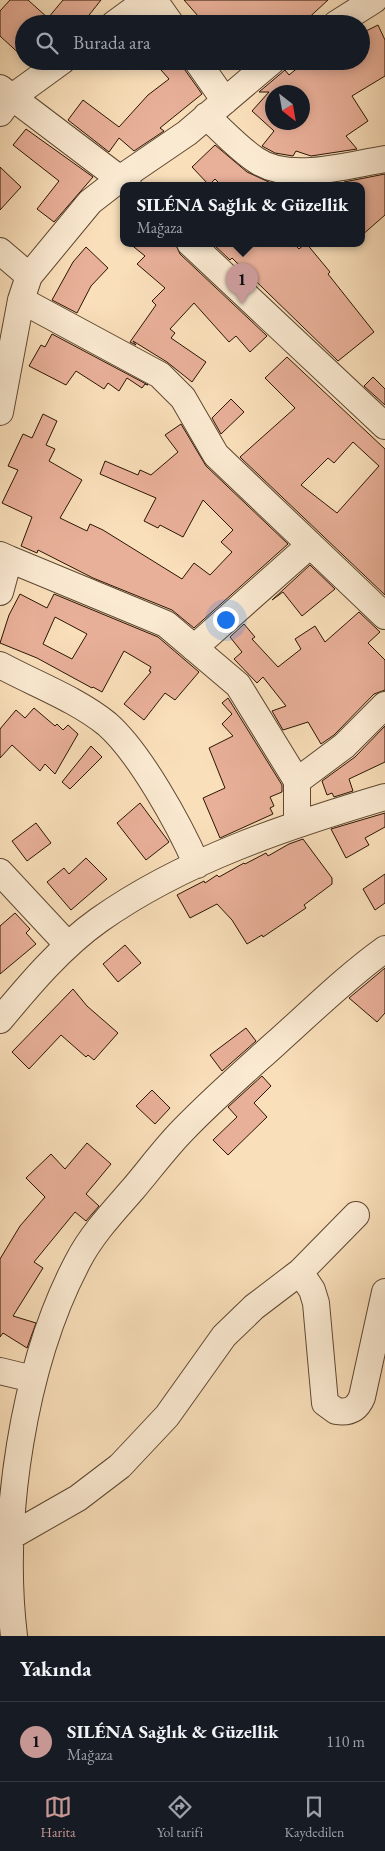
<!DOCTYPE html>
<html lang="tr">
<head>
<meta charset="utf-8">
<style>
  :root { --surface:#171b24; --page:#20242c; --text:#f1f3f6; --muted:#9ea1a6; --line:#363941; --accent:#c59692 }
  body { margin:0; font-family:"EB Garamond",serif; background:var(--page); color:var(--text) }
  .compass { position:absolute; left:265px; top:85px; width:45px; height:45px; border-radius:50%; background:var(--surface); box-shadow:0 2px 12px #0003; rotate:149deg }
  .you { position:absolute; left:225px; top:619px; width:18px; height:18px; margin:-12px; border:4px solid #fff; border-radius:50%; background:#1a73e8; box-shadow:0 0 0 8px #1a73e833 }
  .badge { display:grid; place-items:center; width:32px; height:32px; border-radius:50%; background:var(--accent); color:#111; font-size:16px; font-weight:700 }
  .pin { position:absolute; translate:-50% -41px; filter:drop-shadow(0 1px 2px #0008) }
  .pin::after { content:''; position:absolute; top:26px; width:18px; height:15px; background:inherit; clip-path:polygon(0 0,100% 0,50% 100%) }
  .popup { position:absolute; left:120px; top:182px; width:245px; height:65px; box-sizing:border-box; display:grid; place-content:center; border-radius:10px; background:var(--surface); filter:drop-shadow(0 1px 4px #0005); font-size:16px; white-space:nowrap; color:var(--muted) }
  .popup b { font-size:19px; color:var(--text) }
  .popup::after { content:''; position:absolute; left:50%; top:100%; margin-left:-10px; border:10px solid transparent; border-top-color:var(--surface) }
  .list { margin:0; padding:0; list-style:none }
  h2 { display:flex; justify-content:space-between; align-items:center; height:65px; margin:0; padding:0 20px; font-size:21px }
  h2 small { font-size:16px; font-weight:400; color:var(--muted) }
  .list li { display:grid; grid-template-columns:32px 1fr auto; gap:15px; align-items:center; box-sizing:border-box; height:80px; padding:0 20px; border-top:1px solid var(--line) }
  .list b { display:block; font-size:19px; white-space:nowrap }
  .list p { margin:0; font-size:16px; white-space:nowrap; color:var(--muted) }
  .list em { font-size:16px; font-style:normal; color:var(--muted) }
  .icon { flex:none; width:28px; height:28px; fill:none; stroke:currentColor; stroke-width:2; stroke-linecap:round; stroke-linejoin:round }
  .map { position:relative; flex:none; width:385px; height:1636px; overflow:hidden }
  .search { position:absolute; background:var(--surface); box-shadow:0 2px 12px #0003; left:15px; right:15px; top:15px; height:55px; display:flex; align-items:center; gap:12px; box-sizing:border-box; padding:0 18px; border-radius:28px; color:var(--muted); font-size:19px }
  .sheet { height:145px; background:var(--surface) }
  nav { display:flex; justify-content:space-around; align-items:center; box-sizing:border-box; height:70px; border-top:1px solid var(--line); background:var(--surface); font-size:14px; color:var(--muted) }
  nav a { display:grid; justify-items:center; gap:2px }
  nav .on { color:var(--accent) }
  .map>svg:first-child { display:block }
  .building { fill:#e9b099; stroke:#2b1503; fill-rule:evenodd }
  .lines { fill:none; stroke-linecap:round; stroke-linejoin:round }
  .minor-casing { stroke:#5e4831; stroke-width:28 }
  .minor { stroke:#fbead2; stroke-width:26 }
</style>
</head>
<body>
<div class="map">
<svg width="385" height="1636" viewBox="0 0 385 1636">
  <rect width="100%" height="100%" fill="#f9dfba"/>
  <filter id="stains"><feTurbulence type="fractalNoise" baseFrequency=".004" numOctaves="4"/><feColorMatrix values="0 0 0 0 .2 0 0 0 0 .09 0 0 0 0 .02 0 0 0 .5 -.17"/></filter>
  <radialGradient id="worn" r=".72"><stop offset=".6" stop-color="#630" stop-opacity="0"/><stop offset="1" stop-color="#630" stop-opacity=".3"/></radialGradient>
  <!-- building -->
  <path class="building" d="M 10,0 L 28,0 L 48,18 L 63,0 L 101,0 L 82,24 L 24,24 L 24,58 L 0,36 L 0,11 Z
    M 184,0 L 328,0 L 302,24 L 205,24 Z
    M 378,25 L 385,40 L 385,76 L 352,96 L 368,121 L 346,136 L 357,149 L 311,156 L 296,151 L 293,156 L 275,153 L 262,146 L 274,131 L 252,111 L 269,92 L 259,92 L 285,70 L 289,75 L 306,61 L 361,61 L 361,42 L 367,40 L 364,32 ZM 272,92 L 302,92 L 302,122 L 272,122 Z
    M 153,61 L 182,61 L 185,70 L 202,94 L 160,128 L 164,131 L 134,151 L 119,138 L 109,152 L 68,120 L 83,100 L 119,127 L 148,95 L 169,79 Z
    M 26,129 L 93,177 L 54,222 L 37,209 L 59,181 L 13,145 Z
    M 215,145 L 247,172 L 271,183 L 269,185 L 221,185 L 215,179 L 209,185 L 192,167 Z
    M 0,167 L 21,187 L 0,210 Z
    M 385,174 L 385,215 L 361,236 L 361,185 L 346,185 L 344,182 Z
    M 129,243 L 175,243 L 180,254 L 267,336 L 250,352 L 236,336 L 229,342 L 194,303 L 170,329 L 175,333 L 171,338 L 206,362 L 192,382 L 167,362 L 133,341 L 136,345 L 130,342 L 156,305 L 152,301 L 165,288 L 137,264 L 145,256 Z
    M 212,243 L 293,243 L 299,249 L 306,243 L 330,272 L 328,274 L 374,332 L 338,361 L 232,258 L 230,260 Z
    M 86,247 L 108,268 L 91,286 L 77,313 L 52,300 L 73,262 Z
    M 52,334 L 148,385 L 145,384 L 142,388 L 127,378 L 119,391 L 108,383 L 104,389 L 76,371 L 66,385 L 29,366 L 41,345 L 45,347 Z
    M 287,357 L 385,449 L 385,595 L 240,457 L 295,408 L 265,378 ZM 353,442 L 379,466 L 337,513 L 301,485 L 328,458 L 334,463 Z
    M 373,377 L 385,389 L 385,405 L 364,386 Z
    M 231,399 L 244,412 L 221,434 L 212,418 Z
    M 43,414 L 57,421 L 46,445 L 55,449 L 49,461 L 82,480 L 60,518 L 87,531 L 90,524 L 103,530 L 182,579 L 194,563 L 210,575 L 232,552 L 221,542 L 233,530 L 203,500 L 183,537 L 160,525 L 158,528 L 144,521 L 156,498 L 100,474 L 105,461 L 138,475 L 140,470 L 151,475 L 178,452 L 165,435 L 181,424 L 206,466 L 288,544 L 194,628 L 172,610 L 93,578 L 38,550 L 37,553 L 21,546 L 32,517 L 2,503 L 18,470 L 8,466 L 23,434 L 32,438 Z
    M 310,565 L 335,589 L 302,616 L 283,592 L 272,600 Z
    M 20,594 L 47,608 L 54,594 L 158,637 L 199,672 L 175,700 L 165,693 L 144,720 L 124,704 L 151,672 L 149,671 L 151,667 L 124,651 L 102,692 L 93,687 L 92,688 L 37,658 L 0,643 L 9,615 ZM 55,617 L 87,634 L 72,659 L 43,644 Z
    M 359,612 L 380,632 L 368,643 L 385,660 L 385,690 L 374,694 L 334,735 L 321,744 L 308,722 L 283,730 L 272,711 L 286,706 L 263,677 L 257,683 L 234,659 L 242,652 L 230,637 L 244,624 L 255,637 L 252,639 L 278,667 L 301,649 L 295,639 L 315,626 L 325,642 Z
    M 228,698 L 282,785 L 282,792 L 270,797 L 274,806 L 270,808 L 273,814 L 220,838 L 203,798 L 225,788 L 209,748 L 233,736 L 222,724 L 232,714 L 222,703 Z
    M 34,708 L 55,726 L 57,724 L 63,730 L 68,725 L 78,734 L 55,774 L 45,764 L 40,771 L 12,745 L 0,758 L 0,729 L 16,710 L 25,718 Z
    M 385,726 L 385,762 L 349,779 L 353,791 L 334,797 L 332,793 L 327,795 L 322,781 L 355,757 Z
    M 91,746 L 102,757 L 70,789 L 62,782 Z
    M 140,803 L 169,842 L 146,860 L 117,823 Z
    M 385,813 L 385,827 L 365,838 L 369,845 L 346,858 L 331,829 Z
    M 36,823 L 51,843 L 27,861 L 12,841 Z
    M 303,839 L 332,878 L 332,884 L 304,905 L 306,908 L 263,937 L 262,935 L 247,944 L 232,920 L 217,904 L 190,918 L 177,895 L 204,881 L 205,883 L 217,875 L 219,877 L 244,863 L 245,864 L 266,853 L 268,856 L 289,844 Z
    M 86,858 L 107,879 L 71,910 L 47,882 L 64,868 L 69,874 Z
    M 385,874 L 385,903 L 375,910 L 363,889 Z
    M 15,913 L 30,929 L 26,933 L 36,944 L 0,974 L 0,926 Z
    M 125,945 L 141,963 L 118,982 L 103,964 Z
    M 385,968 L 385,1013 L 377,1022 L 349,998 Z
    M 73,989 L 87,1006 L 118,1033 L 94,1060 L 88,1055 L 86,1057 L 61,1035 L 29,1069 L 12,1052 Z
    M 246,1028 L 256,1041 L 222,1071 L 210,1055 Z
    M 262,1076 L 271,1086 L 254,1103 L 267,1117 L 228,1155 L 213,1140 L 237,1117 L 228,1107 Z
    M 152,1090 L 170,1108 L 155,1124 L 136,1106 Z
    M 87,1143 L 111,1164 L 86,1194 L 99,1206 L 86,1221 L 75,1212 L 34,1262 L 43,1268 L 13,1316 L 36,1323 L 27,1348 L 3,1333 L 0,1337 L 0,1259 L 20,1226 L 45,1197 L 26,1178 L 51,1154 L 65,1169 Z"/>
  <g class="lines">
    <defs>
      <path id="minor" d="M 154,0 L 171,24
        M 114,24 L 147,0
        M 336,24 L 374,0
        M 197,61 L 225,101
        M 0,88 L 128,185
        M 0,113 L 11,98 L 62,61
        M 206,116 C 223,131 238,148 256,160 C 289,183 347,165 385,159
        M 190,243 L 385,426
        M 0,251 L 29,276
        M 21,300 L 160,375 L 183,398 L 216,455 L 385,616
        M 0,412 L 21,300 L 29,276 L 90,202 L 121,178 L 187,133 L 272,61
        M 0,555 L 9,559 L 0,592
        M 9,559 L 166,624 L 238,685 L 297,781
        M 194,648 L 310,545
        M 0,665 C 35,684 76,699 107,724 C 140,753 179,824 197,865
        M 297,823 L 297,781 L 344,746 L 385,705
        M 0,872 L 68,945
        M 0,1020 C 30,984 61,947 99,920 C 184,860 287,826 385,797
        M 300,1272 L 312,1290 L 316,1303 L 325,1403 L 336,1411 C 349,1413 357,1409 362,1397 L 385,1292
        M 0,1371 L 33,1379
        M 0,1539 L 8,1538 L 78,1498 L 120,1466 L 167,1416 L 224,1336 L 254,1307 L 300,1272 L 356,1215
        M 14,1636 C 0,1520 23,1365 78,1261 C 92,1234 113,1212 133,1189 C 150,1169 166,1147 184,1129 C 213,1099 244,1072 275,1044 C 311,1012 346,977 385,949"/>
    </defs>
    <!-- minor casing -->
    <use href="#minor" class="minor-casing"/>
    <!-- minor -->
    <use href="#minor" class="minor"/>
  </g>
  <rect width="100%" height="100%" filter="url(#stains)"/>
  <rect width="100%" height="100%" fill="url(#worn)"/>
</svg>
<svg class="compass" viewBox="-18 -18 36 36"><path d="M0-13l5 13h-10z" fill="#e53935"/><path d="M0 13l5-13h-10z" fill="#9ea1a6"/></svg>
<div class="you"></div>
<div class="pin badge" style="left:242px;top:304px">1</div>
<div class="popup"><b>SILÉNA Sağlık &amp; Güzellik</b>Mağaza</div>
<div class="search"><svg class="icon" aria-label="search" viewBox="0 0 24 24"><circle cx="10" cy="10" r="6"/><path d="M15 15l6 6"/></svg>Burada ara</div>
</div>
<section class="sheet">
<h2>Yakında<small></small></h2>
<ul class="list">
<li><span class="badge">1</span><div><b>SILÉNA Sağlık &amp; Güzellik</b><p>Mağaza</p></div><em>110 m</em></li>
</ul>
</section>
<nav>
<a class="on"><svg class="icon" aria-label="map" viewBox="0 0 24 24"><path d="M3 6l6-2 6 2 6-2v14l-6 2-6-2-6 2zM9 4v14M15 6v14"/></svg>Harita</a>
<a><svg class="icon" aria-label="directions" viewBox="0 0 24 24"><path d="M12 3l9 9-9 9-9-9zM9 14v-3h6M13 9l2 2-2 2"/></svg>Yol tarifi</a>
<a><svg class="icon" aria-label="saved" viewBox="0 0 24 24"><path d="M7 4h10v16l-5-4-5 4z"/></svg>Kaydedilen</a>
</nav>
</body>
</html>
